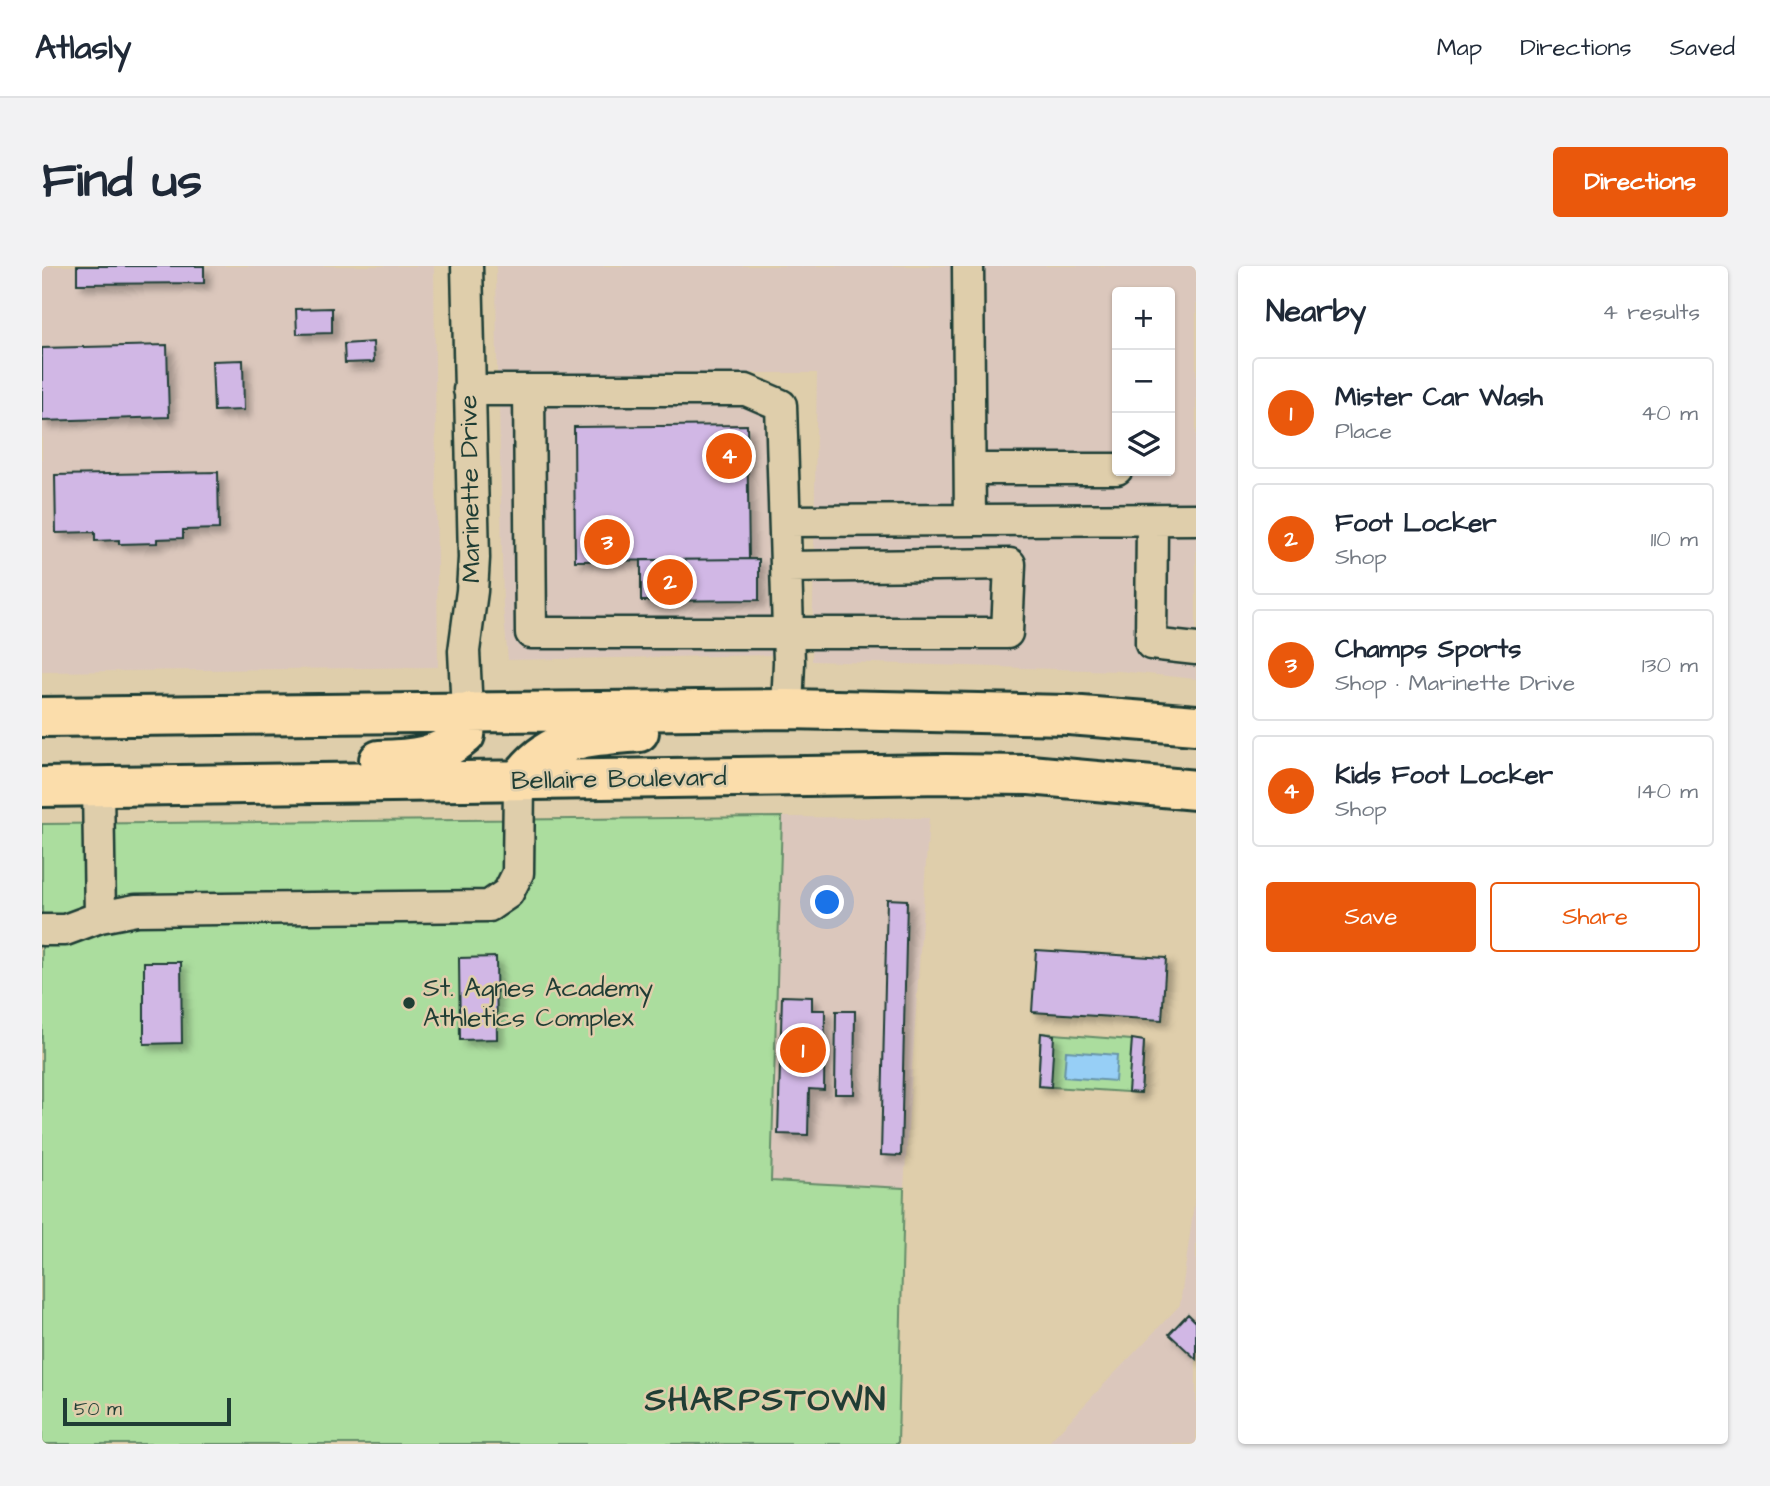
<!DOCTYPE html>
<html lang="en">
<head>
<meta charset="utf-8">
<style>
  :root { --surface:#fff; --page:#f2f2f3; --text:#1f2937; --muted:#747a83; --line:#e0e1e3; --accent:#ea580c }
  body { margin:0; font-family:"Architects Daughter",sans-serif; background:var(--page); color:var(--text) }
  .controls { position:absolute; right:21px; top:21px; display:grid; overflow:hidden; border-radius:7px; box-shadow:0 2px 5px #0004 }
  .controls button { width:63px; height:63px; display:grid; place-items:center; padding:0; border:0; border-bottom:2px solid var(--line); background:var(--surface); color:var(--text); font:35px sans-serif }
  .scale { position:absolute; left:21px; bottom:18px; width:168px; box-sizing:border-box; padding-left:7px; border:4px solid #1f3d34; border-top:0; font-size:19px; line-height:24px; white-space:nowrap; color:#1f3d34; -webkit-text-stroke:5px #dfceab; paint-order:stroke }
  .you { position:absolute; left:786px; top:637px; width:24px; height:24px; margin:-18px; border:5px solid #fff; border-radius:50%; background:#1a73e8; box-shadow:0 0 0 10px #1a73e833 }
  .badge { display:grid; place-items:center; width:46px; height:46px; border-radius:50%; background:var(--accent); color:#fff; font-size:23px; font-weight:700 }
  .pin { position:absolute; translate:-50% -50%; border:4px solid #fff; box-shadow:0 2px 7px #0006 }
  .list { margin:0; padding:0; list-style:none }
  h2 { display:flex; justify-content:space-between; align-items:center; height:91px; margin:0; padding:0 28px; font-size:30px }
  h2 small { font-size:23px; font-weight:400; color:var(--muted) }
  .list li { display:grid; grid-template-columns:46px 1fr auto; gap:21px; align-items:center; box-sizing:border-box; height:112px; margin:0 14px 14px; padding:0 14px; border:2px solid var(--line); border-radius:7px }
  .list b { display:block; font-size:26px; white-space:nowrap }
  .list p { margin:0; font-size:23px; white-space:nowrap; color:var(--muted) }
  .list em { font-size:23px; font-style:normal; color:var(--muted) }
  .actions { display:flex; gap:14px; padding:21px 28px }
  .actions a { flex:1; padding:16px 0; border:2px solid var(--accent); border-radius:7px; text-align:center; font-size:24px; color:var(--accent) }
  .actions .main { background:var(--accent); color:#fff }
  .icon { flex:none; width:38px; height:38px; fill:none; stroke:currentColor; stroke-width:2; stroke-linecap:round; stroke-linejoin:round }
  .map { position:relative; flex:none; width:1154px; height:1178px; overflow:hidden; border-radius:7px }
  header { display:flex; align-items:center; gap:42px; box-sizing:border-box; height:98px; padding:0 35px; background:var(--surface); border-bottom:2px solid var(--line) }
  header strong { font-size:33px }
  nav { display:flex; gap:38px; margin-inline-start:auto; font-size:24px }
  .intro { display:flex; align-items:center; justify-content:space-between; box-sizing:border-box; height:168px; padding:0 42px }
  h1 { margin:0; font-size:49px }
  .button { padding:18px 32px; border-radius:7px; background:var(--accent); color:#fff; font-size:24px; font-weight:700 }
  main { display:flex; gap:42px; padding:0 42px }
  aside { flex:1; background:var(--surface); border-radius:7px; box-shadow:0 2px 5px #0004 }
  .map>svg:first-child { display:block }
  .built { fill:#dbc7bc; fill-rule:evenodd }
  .green { fill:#abdd9e; stroke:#658d69; stroke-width:2 }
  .water { fill:#97cff6; stroke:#6795a8; stroke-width:2 }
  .building { fill:#d1b7e5; stroke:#1f3d34; stroke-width:2; filter:url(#shadow) }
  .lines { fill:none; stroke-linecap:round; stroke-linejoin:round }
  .minor-casing { stroke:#1f3d34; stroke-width:35 }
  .major-casing { stroke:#1f3d34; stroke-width:44 }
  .minor { stroke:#dfceab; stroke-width:30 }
  .major { stroke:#fbddab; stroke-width:38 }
  .poi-dot { fill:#1f3d34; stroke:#dfceab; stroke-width:2.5 }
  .labels { text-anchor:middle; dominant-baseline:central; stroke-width:5; stroke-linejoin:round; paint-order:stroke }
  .street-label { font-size:26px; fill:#1f3d34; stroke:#dfceab }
  .poi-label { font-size:26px; fill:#1f3d34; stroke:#dfceab; text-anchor:start }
  .district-label { font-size:33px; font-weight:bold; letter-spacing:2px; fill:#1f3d34; stroke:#dfceab }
</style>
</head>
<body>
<header>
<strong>Atlasly</strong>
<nav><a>Map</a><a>Directions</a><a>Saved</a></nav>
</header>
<div class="intro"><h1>Find us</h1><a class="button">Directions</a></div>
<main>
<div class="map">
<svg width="1154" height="1178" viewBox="0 0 1154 1178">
  <defs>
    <filter id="shadow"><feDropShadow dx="6" dy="6" stdDeviation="3.5" flood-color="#0004"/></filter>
  </defs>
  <rect width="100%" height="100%" fill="#dfceab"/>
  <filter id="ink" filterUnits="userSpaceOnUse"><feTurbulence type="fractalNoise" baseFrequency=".0143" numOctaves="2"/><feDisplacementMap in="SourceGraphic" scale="14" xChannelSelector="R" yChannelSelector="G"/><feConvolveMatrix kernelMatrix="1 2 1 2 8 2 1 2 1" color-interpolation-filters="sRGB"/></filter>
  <g filter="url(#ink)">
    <!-- built -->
    <path class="built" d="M 0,0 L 392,0 L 396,401 L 0,406 Z
      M 454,0 L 1154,0 L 1154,413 L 1077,405 L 770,395 L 775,107 L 455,107 ZM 1075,26 L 1128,26 L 1128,205 L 1075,205 Z
      M 457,136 L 695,136 L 729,152 L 730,389 L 466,394 L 461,341 Z
      M 740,551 L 887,552 L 862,922 L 729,915 Z
      M 1154,925 L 1154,1178 L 1005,1178 L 1138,1039 Z"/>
    <!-- green -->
    <path class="green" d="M 740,551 L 729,915 L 862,922 L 856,1178 L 0,1178 L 0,558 Z
      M 999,767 L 1102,775 L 1099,827 L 996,820 Z"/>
    <!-- water -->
    <path class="water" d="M 1024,785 L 1075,789 L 1073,815 L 1022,811 Z"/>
    <!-- building -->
    <path class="building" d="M 35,0 L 162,0 L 162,17 L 35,18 Z
      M 290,42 L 290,67 L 255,68 L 254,43 Z
      M 331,76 L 332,96 L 303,97 L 302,78 Z
      M 125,79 L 127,151 L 0,155 L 0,82 Z
      M 201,94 L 202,144 L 172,145 L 170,95 Z
      M 705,159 L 707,293 L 533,295 L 532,161 Z
      M 176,206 L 177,263 L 141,264 L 141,272 L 115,273 L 115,277 L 77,278 L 77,274 L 53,275 L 53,266 L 14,267 L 13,209 Z
      M 717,293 L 717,334 L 599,335 L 599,294 Z
      M 845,633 L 865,634 L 859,890 L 839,889 Z
      M 994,684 L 1124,692 L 1120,754 L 990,746 Z
      M 454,691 L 455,773 L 418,774 L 417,692 Z
      M 102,696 L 139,696 L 140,777 L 102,778 Z
      M 740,730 L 770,731 L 770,744 L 783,744 L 782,824 L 767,823 L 766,869 L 736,868 Z
      M 794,745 L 813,745 L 812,828 L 793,828 Z
      M 999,767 L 1012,769 L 1009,821 L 996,820 Z
      M 1090,773 L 1102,775 L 1099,827 L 1086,826 Z
      M 1146,1048 L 1154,1056 L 1154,1093 L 1127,1068 Z"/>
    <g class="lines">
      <defs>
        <path id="minor" d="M 926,0 L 928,253
          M 427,124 L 704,124 L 739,139 L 747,396 L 745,443
          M 487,124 L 489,367 L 965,367 L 968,298 L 745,301
          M 929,203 L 1075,203
          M 1110,254 L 1109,378 L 1154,383
          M 744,255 L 1154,253
          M 425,446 L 422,385 L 430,325 L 432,292 L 425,0
          M 56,521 L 58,651
          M 0,664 L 23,664 L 58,651 L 94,644 L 447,640 L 466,627 L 476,607 L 477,514"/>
        <path id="major" d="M 0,451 L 745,443 L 1027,449 L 1154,459
          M 337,494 C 369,493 398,491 423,469 L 425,446
          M 477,514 C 508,469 547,471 597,466
          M 0,521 L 904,508 L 988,509 L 1154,524"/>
      </defs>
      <!-- minor casing -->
      <use href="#minor" class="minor-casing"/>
      <!-- major casing -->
      <use href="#major" class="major-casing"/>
      <!-- minor -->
      <use href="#minor" class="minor"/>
      <!-- major -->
      <use href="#major" class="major"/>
    </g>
  </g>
  <!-- markers -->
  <circle class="poi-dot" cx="367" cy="737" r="7"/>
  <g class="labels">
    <!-- street labels -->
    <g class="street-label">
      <text transform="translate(428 223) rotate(-91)">Marinette Drive</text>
      <text transform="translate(577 513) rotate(-1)">Bellaire Boulevard</text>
    </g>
    <!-- poi labels -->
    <g class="poi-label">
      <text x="381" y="722">St. Agnes Academy<tspan x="381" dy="30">Athletics Complex</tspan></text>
    </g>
    <!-- district labels -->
    <g class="district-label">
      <text x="724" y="1134">SHARPSTOWN</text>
    </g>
  </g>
</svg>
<div class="controls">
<button>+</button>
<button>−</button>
<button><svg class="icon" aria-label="layers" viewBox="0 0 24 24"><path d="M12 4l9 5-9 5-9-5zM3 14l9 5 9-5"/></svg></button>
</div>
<div class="scale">50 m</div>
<div class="you"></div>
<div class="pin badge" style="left:761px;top:784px">1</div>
<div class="pin badge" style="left:628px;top:316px">2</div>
<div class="pin badge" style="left:565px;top:276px">3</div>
<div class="pin badge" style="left:687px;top:190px">4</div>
</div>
<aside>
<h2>Nearby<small>4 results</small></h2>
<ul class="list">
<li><span class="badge">1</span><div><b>Mister Car Wash</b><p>Place</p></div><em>40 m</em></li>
<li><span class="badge">2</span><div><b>Foot Locker</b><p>Shop</p></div><em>110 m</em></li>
<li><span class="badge">3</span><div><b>Champs Sports</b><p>Shop · Marinette Drive</p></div><em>130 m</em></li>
<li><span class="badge">4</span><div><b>Kids Foot Locker</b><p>Shop</p></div><em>140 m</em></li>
</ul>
<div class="actions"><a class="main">Save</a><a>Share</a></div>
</aside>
</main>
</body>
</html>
